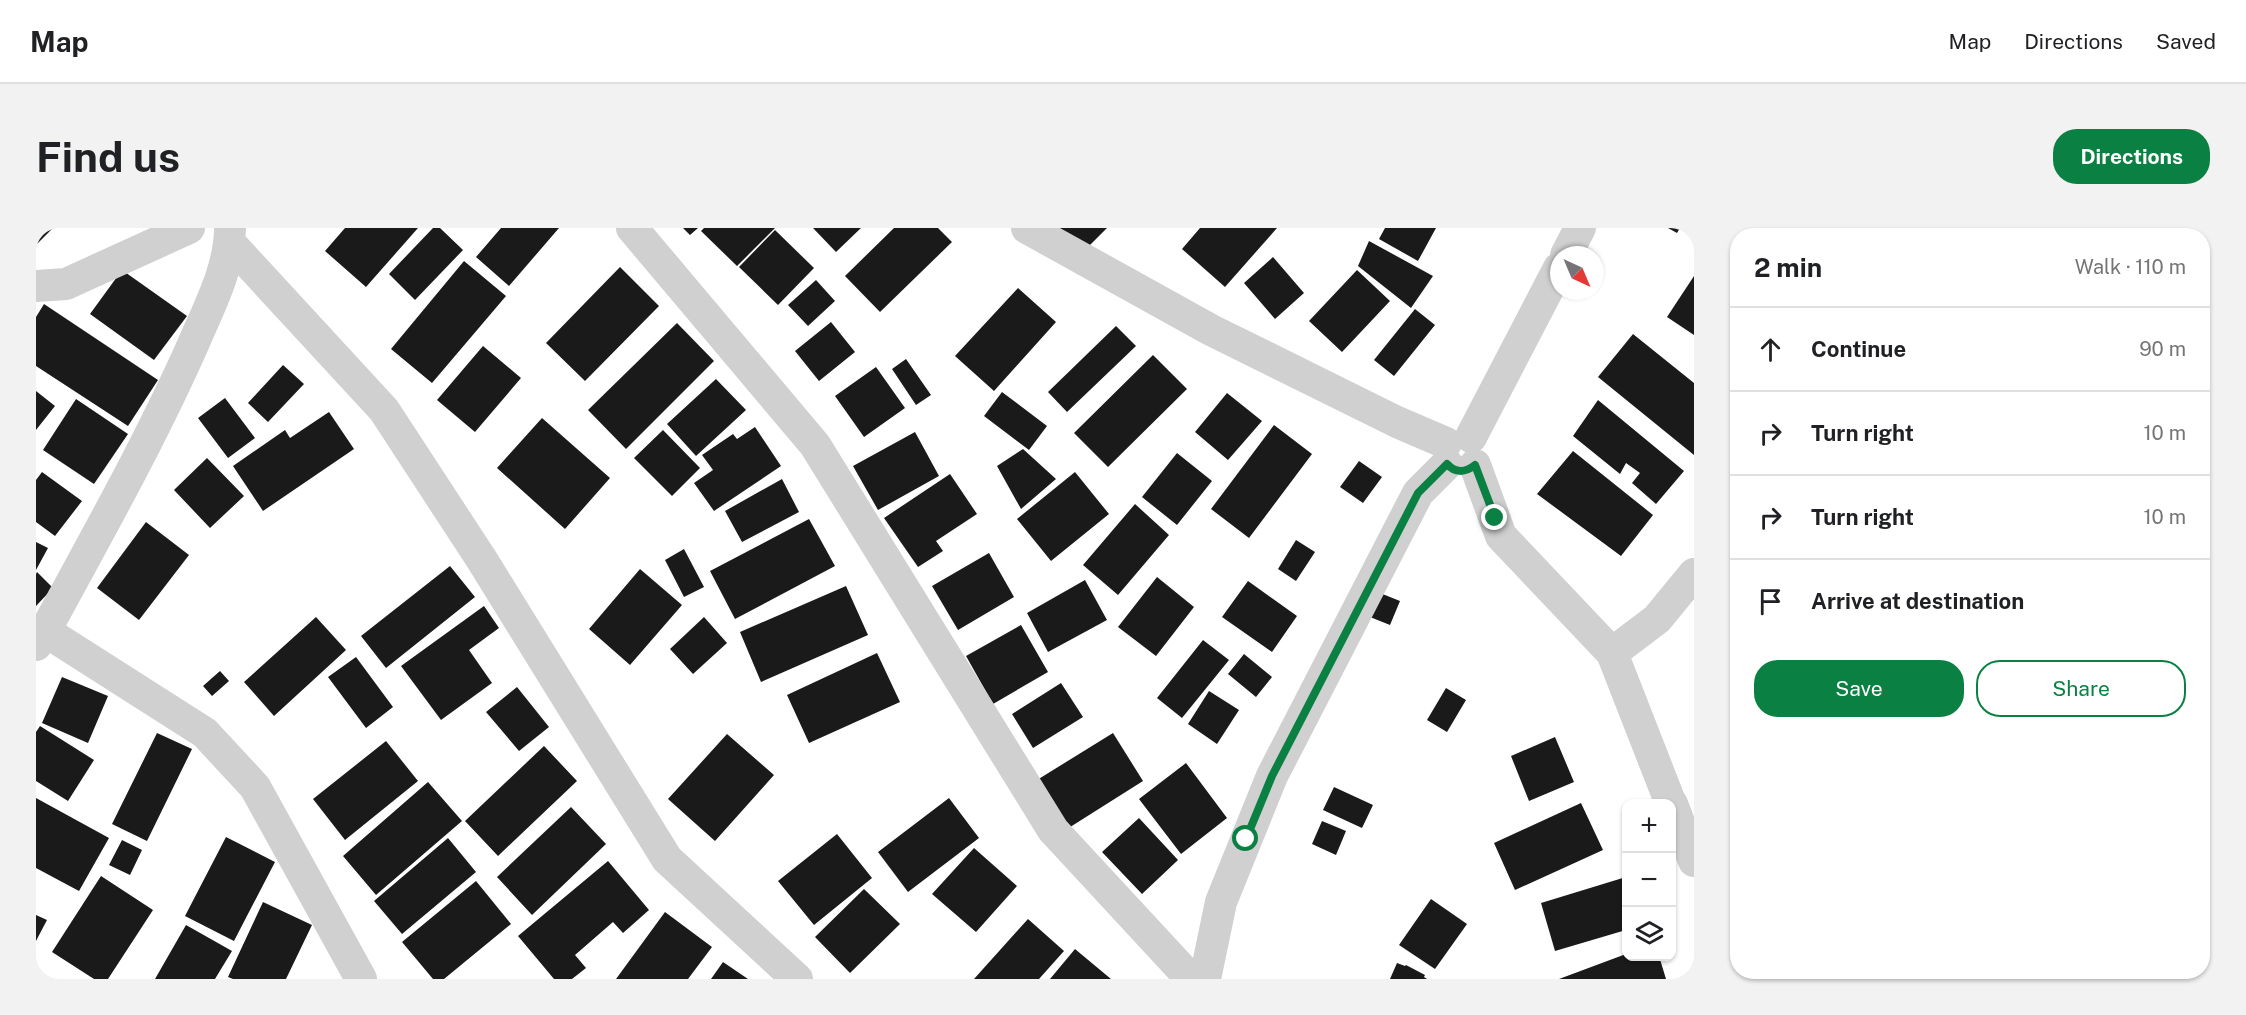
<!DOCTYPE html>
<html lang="en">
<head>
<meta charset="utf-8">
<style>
  :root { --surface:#fff; --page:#f2f2f2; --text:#202124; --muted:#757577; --line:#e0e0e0; --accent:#0b8043 }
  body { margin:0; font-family:"Public Sans",sans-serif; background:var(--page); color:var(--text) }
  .controls { position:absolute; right:18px; bottom:18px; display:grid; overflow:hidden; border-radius:12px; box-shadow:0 2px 4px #0004 }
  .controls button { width:54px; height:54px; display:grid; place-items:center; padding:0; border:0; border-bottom:2px solid var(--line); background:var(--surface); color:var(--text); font:30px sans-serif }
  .compass { position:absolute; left:1514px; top:18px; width:54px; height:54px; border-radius:50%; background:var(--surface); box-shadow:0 2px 4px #0004; rotate:136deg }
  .stop { position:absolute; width:18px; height:18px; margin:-14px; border:4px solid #0b8043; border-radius:50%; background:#fff }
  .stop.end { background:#0b8043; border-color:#fff; box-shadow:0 2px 6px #0008 }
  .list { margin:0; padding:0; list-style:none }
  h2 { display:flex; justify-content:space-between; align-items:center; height:78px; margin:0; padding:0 24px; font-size:26px }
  h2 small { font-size:20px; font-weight:400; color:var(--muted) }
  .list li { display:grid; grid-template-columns:39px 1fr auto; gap:18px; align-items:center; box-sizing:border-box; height:84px; padding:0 24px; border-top:2px solid var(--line) }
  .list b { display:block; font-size:22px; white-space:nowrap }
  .list em { font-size:20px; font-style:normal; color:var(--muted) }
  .actions { display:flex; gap:12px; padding:18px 24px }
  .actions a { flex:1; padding:14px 0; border:2px solid var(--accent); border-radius:24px; text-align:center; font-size:21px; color:var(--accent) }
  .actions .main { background:var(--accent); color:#fff }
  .icon { flex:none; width:33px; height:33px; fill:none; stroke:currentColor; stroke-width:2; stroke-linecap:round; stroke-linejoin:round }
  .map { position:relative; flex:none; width:1658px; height:751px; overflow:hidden; border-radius:24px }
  header { display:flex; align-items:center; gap:36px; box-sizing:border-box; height:84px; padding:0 30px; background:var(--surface); border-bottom:2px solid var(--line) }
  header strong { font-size:28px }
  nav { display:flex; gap:33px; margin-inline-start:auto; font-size:21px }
  .intro { display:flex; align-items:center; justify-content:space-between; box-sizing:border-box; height:144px; padding:0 36px }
  h1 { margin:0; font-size:42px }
  .button { padding:15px 27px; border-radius:24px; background:var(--accent); color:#fff; font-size:21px; font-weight:700 }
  main { display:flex; gap:36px; padding:0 36px }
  aside { flex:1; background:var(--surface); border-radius:24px; box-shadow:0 2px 4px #0004 }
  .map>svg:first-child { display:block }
  .building { fill:#1a1a1a }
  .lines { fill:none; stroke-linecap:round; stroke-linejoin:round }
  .minor { stroke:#d0d0d0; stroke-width:32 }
  .route { stroke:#0b8043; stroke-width:8 }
</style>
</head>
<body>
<header>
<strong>Map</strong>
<nav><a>Map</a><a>Directions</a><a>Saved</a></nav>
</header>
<div class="intro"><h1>Find us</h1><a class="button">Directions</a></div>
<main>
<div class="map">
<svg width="1658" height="751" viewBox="0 0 1658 751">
  <rect width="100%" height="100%" fill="#fff"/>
  <!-- building -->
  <path class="building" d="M 0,0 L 17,0 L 0,17 Z
    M 309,0 L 382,0 L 330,59 L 289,23 Z
    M 397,0 L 404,0 L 427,22 L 379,72 L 353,46 Z
    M 465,0 L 523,0 L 473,58 L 440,29 Z
    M 647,0 L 662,0 L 654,7 Z
    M 668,0 L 739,0 L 701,38 L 665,3 Z
    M 777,0 L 825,0 L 800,24 Z
    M 858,0 L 902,0 L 916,14 L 844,84 L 809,48 Z
    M 1021,0 L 1071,0 L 1046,25 Z
    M 1164,0 L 1241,0 L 1189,59 L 1146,21 Z
    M 1349,0 L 1400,0 L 1382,33 L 1343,11 Z
    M 1632,0 L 1644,0 L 1641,5 Z
    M 739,2 L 778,40 L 742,77 L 703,39 Z
    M 1333,13 L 1397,48 L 1375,80 L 1322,38 Z
    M 1237,29 L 1268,65 L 1239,91 L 1208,55 Z
    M 428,33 L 470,68 L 396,155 L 355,121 Z
    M 584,39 L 623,78 L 549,153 L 510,115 Z
    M 86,42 L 151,88 L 118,132 L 54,86 Z
    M 1321,42 L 1354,73 L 1306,124 L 1273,93 Z
    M 1658,48 L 1658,107 L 1631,89 Z
    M 780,52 L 799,73 L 772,98 L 752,77 Z
    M 982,60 L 1020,94 L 958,163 L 919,128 Z
    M 8,76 L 122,152 L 92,198 L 0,138 L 0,89 Z
    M 1379,81 L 1399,97 L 1358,148 L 1338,132 Z
    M 795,94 L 819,124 L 783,153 L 759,123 Z
    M 641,95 L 678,133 L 590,221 L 552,182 Z
    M 1080,98 L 1100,118 L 1031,184 L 1012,164 Z
    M 1597,106 L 1658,155 L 1658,227 L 1562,149 Z
    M 447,118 L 485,150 L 439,204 L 401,172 Z
    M 1117,127 L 1151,161 L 1072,239 L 1038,205 Z
    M 870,131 L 895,167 L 880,177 L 856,141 Z
    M 247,137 L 268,156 L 232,194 L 212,175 Z
    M 840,139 L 869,180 L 828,209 L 799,168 Z
    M 680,151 L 710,182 L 660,228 L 631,196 Z
    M 0,163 L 19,178 L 0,202 Z
    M 966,164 L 1011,198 L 993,222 L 948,188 Z
    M 1191,165 L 1226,193 L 1192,232 L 1159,204 Z
    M 189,170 L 219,210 L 192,230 L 162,190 Z
    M 40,171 L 92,206 L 58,256 L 7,222 Z
    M 1562,172 L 1648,243 L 1620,276 L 1596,255 L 1604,245 L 1590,235 L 1584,246 L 1537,208 Z
    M 293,184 L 318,221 L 227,283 L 197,238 L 249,202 L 254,210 Z
    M 506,190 L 574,250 L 529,301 L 461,240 Z
    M 1238,197 L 1276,226 L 1213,310 L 1175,281 Z
    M 719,199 L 745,238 L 678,283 L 658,255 L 677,242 L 666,227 L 697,206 L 701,211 Z
    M 627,202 L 664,240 L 636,268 L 598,230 Z
    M 879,204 L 903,248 L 842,282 L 817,238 Z
    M 987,221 L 1020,251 L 985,281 L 961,238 Z
    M 1537,223 L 1617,287 L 1585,328 L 1501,266 Z
    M 1141,225 L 1176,253 L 1141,297 L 1106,269 Z
    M 171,230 L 208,268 L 174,300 L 138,262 Z
    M 1323,233 L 1346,249 L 1327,275 L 1304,259 Z
    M 6,244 L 46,273 L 19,308 L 0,294 L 0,252 Z
    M 1039,244 L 1073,286 L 1015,333 L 981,291 Z
    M 914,246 L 941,286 L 900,313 L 907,323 L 882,339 L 848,290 Z
    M 746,251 L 763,284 L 706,314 L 689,283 Z
    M 1099,276 L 1133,307 L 1082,367 L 1047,337 Z
    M 773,291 L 799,338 L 699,391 L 674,343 Z
    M 110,294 L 153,327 L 103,392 L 61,360 Z
    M 1260,312 L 1279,324 L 1260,353 L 1242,341 Z
    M 0,314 L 12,320 L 0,342 Z
    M 648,321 L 668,359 L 648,369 L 629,332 Z
    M 953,325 L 978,369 L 922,402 L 896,358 Z
    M 414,338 L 439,369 L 350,440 L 325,408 Z
    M 604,341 L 646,377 L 594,437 L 553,401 Z
    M 1,344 L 17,360 L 0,378 L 0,346 Z
    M 1121,349 L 1158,379 L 1120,428 L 1082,399 Z
    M 1049,352 L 1071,392 L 1012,424 L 991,385 Z
    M 1212,353 L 1261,388 L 1236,424 L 1186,389 Z
    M 810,358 L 832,407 L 725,454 L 704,404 Z
    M 1339,363 L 1364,373 L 1354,397 L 1329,387 Z
    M 448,378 L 463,400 L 433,422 L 456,455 L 405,492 L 365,438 Z
    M 280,389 L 310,422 L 238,488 L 208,454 Z
    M 668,389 L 691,415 L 657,446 L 634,421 Z
    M 985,397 L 1012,444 L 957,476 L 930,428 Z
    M 1167,412 L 1193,432 L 1146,490 L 1121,470 Z
    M 841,425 L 864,474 L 773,515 L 751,467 Z
    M 1208,426 L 1236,449 L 1220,469 L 1192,446 Z
    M 320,429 L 357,479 L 330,500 L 292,449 Z
    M 184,443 L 193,453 L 176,468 L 167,458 Z
    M 26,449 L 72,468 L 52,515 L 6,495 Z
    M 1025,455 L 1047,489 L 997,520 L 976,486 Z
    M 481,459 L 513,499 L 483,523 L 450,484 Z
    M 1410,460 L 1430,472 L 1411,504 L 1391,492 Z
    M 1173,463 L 1203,482 L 1181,516 L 1152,496 Z
    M 4,498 L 58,532 L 32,573 L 0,553 L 0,504 Z
    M 121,505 L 156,521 L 111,613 L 76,596 Z
    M 1077,505 L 1107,553 L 1031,601 L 1001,552 Z
    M 691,506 L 738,547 L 679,613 L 632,571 Z
    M 1519,509 L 1538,554 L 1493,573 L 1475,528 Z
    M 350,513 L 382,553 L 309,612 L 277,571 Z
    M 508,518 L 541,553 L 462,628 L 429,593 Z
    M 1150,535 L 1191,590 L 1145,626 L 1103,571 Z
    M 392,554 L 426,593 L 340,667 L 307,628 Z
    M 1298,559 L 1337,577 L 1326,600 L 1287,582 Z
    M 0,570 L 73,610 L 43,663 L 0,640 Z
    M 913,570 L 943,610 L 872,664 L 842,624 Z
    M 1545,575 L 1567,622 L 1479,662 L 1458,615 Z
    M 535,579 L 570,616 L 496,687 L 461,649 Z
    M 1103,590 L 1142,632 L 1106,666 L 1066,624 Z
    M 1286,593 L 1310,603 L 1300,627 L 1276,616 Z
    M 801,606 L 836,650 L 778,697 L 742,653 Z
    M 190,609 L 239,634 L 198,713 L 149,688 Z
    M 412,610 L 440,644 L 366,706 L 338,673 Z
    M 86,612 L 106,622 L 94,647 L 73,637 Z
    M 938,620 L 981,658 L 940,704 L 896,666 Z
    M 572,633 L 613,682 L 587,705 L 577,694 L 539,727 L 550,740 L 536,751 L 518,751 L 482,708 Z
    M 65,648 L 117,682 L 72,751 L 58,751 L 16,724 Z
    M 1590,649 L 1590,702 L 1519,723 L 1505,675 Z
    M 440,653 L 475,696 L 408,751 L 397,751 L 366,714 Z
    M 828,661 L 864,696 L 814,745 L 779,709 Z
    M 1395,671 L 1431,696 L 1399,741 L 1363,717 Z
    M 227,674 L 276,697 L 250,751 L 197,751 L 192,749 Z
    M 629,684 L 676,719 L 652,751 L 580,751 Z
    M 0,687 L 11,692 L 0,713 Z
    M 992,691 L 1028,723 L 1003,751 L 938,751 Z
    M 150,697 L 196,723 L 179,751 L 119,751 Z
    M 1039,721 L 1075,751 L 1014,751 Z
    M 1590,726 L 1590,728 L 1623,728 L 1630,751 L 1523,751 Z
    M 687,734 L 712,751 L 675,751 Z
    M 1361,735 L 1369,738 L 1370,737 L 1389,747 L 1388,749 L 1391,751 L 1354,751 Z"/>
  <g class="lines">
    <!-- minor -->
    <path class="minor" d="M 596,0 L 779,217 L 1017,602 L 1155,751
      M 991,0 L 1175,102 L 1361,194 L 1410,215
      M 194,15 L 348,182 L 446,332 L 631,631 L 761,751
      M 1530,27 L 1544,0
      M 0,58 L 30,56 L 153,0
      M 1435,209 L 1523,40
      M 1439,237 L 1465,308 L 1576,425 L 1635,576
      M 9,403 L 169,505 L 219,559 L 325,751
      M 0,417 L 9,403 C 61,307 115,212 159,112 C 174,77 194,39 194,0
      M 1576,425 L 1621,391 L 1658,346
      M 1636,576 L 1658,633
      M 1169,751 L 1185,674 L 1236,548 L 1382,265 L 1411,236"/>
  </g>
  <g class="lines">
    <!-- route -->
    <path class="route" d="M 1210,611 L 1236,548 L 1382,265 L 1411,236 C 1419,245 1429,245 1439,237 L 1459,290"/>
  </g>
</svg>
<div class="controls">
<button>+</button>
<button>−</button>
<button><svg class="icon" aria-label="layers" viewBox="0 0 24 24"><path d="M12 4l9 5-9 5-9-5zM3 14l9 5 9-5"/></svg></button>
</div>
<svg class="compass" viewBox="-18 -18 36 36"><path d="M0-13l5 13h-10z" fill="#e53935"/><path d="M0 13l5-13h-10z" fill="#757577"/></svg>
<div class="stop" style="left:1210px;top:611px"></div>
<div class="stop end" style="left:1459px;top:290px"></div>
</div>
<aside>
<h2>2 min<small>Walk · 110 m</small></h2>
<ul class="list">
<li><svg class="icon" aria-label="ahead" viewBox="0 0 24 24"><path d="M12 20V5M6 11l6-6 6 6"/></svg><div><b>Continue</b></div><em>90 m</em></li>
<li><svg class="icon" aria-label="right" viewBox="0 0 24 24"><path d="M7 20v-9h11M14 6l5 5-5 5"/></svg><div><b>Turn right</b></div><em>10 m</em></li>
<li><svg class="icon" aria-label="right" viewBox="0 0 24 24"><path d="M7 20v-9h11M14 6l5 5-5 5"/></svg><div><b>Turn right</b></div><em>10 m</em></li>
<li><svg class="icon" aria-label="arrive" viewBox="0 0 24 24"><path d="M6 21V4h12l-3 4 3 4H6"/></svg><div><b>Arrive at destination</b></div></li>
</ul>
<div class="actions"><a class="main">Save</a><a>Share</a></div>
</aside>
</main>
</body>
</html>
